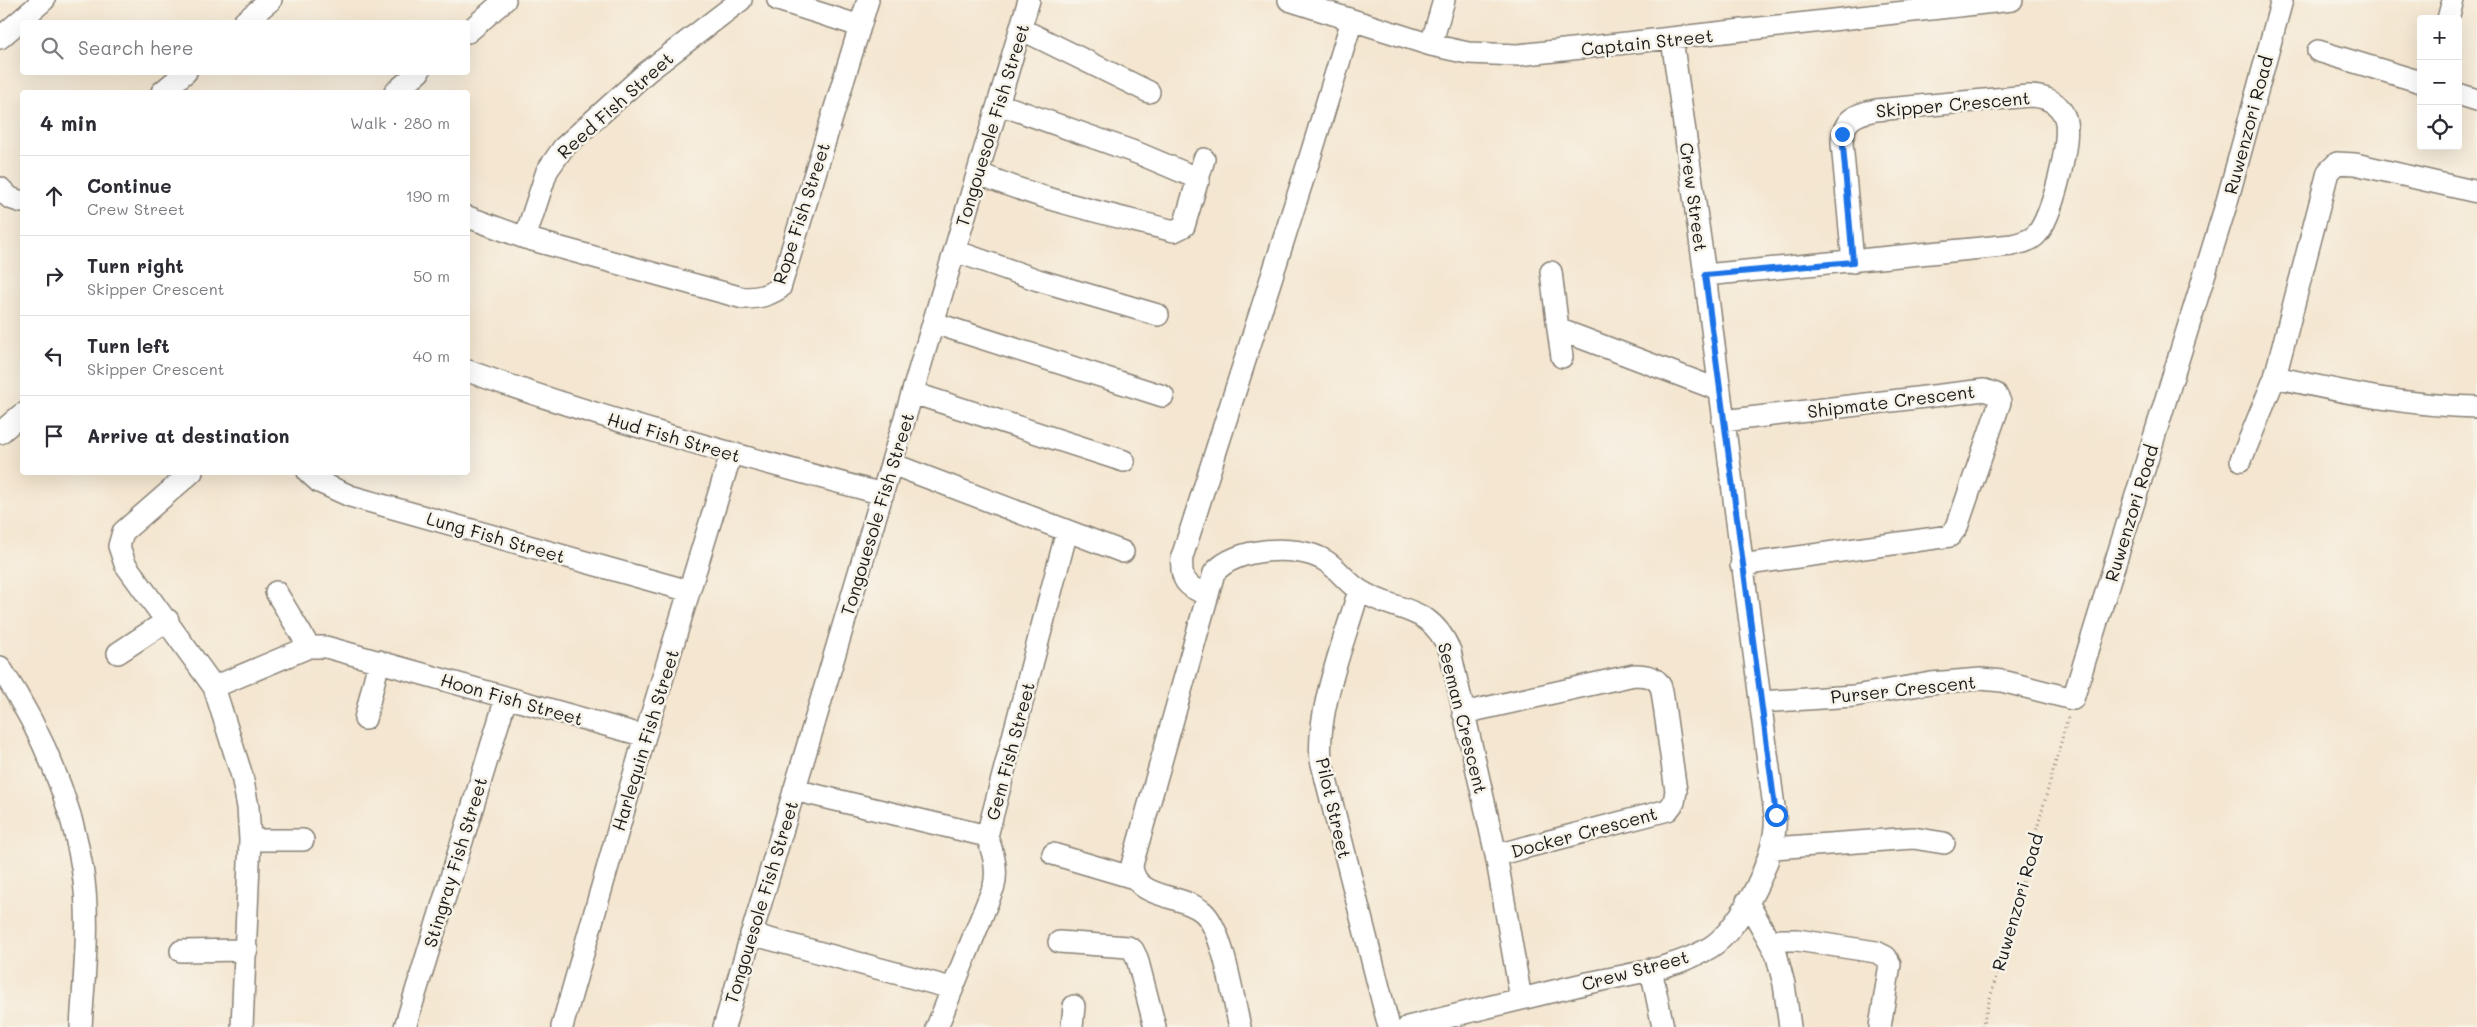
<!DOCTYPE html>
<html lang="en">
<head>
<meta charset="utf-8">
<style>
  :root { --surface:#fff; --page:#f7f7f7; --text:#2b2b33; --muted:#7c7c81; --line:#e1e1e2 }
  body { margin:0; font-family:Mali,sans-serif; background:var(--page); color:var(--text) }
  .controls { position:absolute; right:15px; top:15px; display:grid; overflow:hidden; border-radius:5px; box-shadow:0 5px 20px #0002 }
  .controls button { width:45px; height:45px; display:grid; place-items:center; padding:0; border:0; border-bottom:1px solid var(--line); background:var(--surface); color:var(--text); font:25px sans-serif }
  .stop { position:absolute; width:15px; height:15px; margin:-11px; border:4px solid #1a73e8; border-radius:50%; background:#fff }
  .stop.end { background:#1a73e8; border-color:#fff; box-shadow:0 1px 5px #0008 }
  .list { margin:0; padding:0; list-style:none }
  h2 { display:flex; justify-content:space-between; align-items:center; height:65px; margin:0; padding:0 20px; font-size:21px }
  h2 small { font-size:16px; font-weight:400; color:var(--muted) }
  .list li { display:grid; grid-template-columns:32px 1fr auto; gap:15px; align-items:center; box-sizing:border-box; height:80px; padding:0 20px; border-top:1px solid var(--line) }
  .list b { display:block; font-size:19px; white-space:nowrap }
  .list p { margin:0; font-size:16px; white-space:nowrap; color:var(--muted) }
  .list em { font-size:16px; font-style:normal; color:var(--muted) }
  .icon { flex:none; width:28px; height:28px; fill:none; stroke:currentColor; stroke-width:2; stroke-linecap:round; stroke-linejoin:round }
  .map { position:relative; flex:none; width:2477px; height:1027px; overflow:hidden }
  .search { position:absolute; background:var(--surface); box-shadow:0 5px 20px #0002; left:20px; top:20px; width:450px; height:55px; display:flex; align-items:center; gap:12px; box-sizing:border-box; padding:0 18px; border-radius:5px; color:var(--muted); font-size:19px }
  .panel { position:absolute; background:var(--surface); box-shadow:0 5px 20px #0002; left:20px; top:90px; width:450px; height:385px; border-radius:5px }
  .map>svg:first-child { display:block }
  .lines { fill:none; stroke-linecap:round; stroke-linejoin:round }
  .minor-casing { stroke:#888176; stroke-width:24 }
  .path { stroke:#888176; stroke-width:3; stroke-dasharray:1 4; stroke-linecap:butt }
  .minor { stroke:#fff; stroke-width:21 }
  .route { stroke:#1a73e8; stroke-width:6 }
  .labels { text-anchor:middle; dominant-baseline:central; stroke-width:5; stroke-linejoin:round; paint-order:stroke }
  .street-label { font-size:18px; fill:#1c1c1c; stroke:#f7f3e8 }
</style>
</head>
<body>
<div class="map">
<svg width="2477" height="1027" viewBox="0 0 2477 1027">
  <rect width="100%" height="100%" fill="#f7f3e8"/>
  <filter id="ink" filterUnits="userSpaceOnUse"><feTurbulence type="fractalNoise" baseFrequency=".02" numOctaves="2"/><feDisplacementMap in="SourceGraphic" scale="10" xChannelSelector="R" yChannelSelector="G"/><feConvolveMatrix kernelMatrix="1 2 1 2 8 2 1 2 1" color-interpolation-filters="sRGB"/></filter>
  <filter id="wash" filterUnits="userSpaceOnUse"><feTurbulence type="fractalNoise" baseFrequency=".0096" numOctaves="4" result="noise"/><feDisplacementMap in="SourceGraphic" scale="20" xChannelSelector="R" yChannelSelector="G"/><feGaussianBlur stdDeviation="1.12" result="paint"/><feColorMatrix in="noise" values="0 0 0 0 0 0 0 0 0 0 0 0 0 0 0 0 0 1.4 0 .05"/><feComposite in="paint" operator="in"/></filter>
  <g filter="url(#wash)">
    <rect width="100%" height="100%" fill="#f4e6d0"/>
  </g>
  <g filter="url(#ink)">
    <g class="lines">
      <defs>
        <path id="minor" d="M 778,0 L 860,26
          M 1289,0 L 1431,45 L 1468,53 L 1518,55 L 2012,0
          M 2448,19 L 2453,0
          M 244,22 L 271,0
          M 1021,29 L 1149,92
          M 468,32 L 505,0
          M 0,38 L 44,0
          M 1431,45 L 1444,0
          M 2318,51 L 2421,82
          M 162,92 L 186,72
          M 395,92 L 419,72
          M 2458,94 L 2477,100
          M 999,104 L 1140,154 L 1199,179
          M 978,173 C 1040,200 1108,214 1174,231 L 1184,226 L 1204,159
          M 0,188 L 10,198 L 22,202
          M 2477,192 L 2355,164 L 2337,163 L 2328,172 L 2275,377 C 2342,392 2408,406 2477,407
          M 468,217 L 525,238 L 743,298 C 758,298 767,296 780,288 L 868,0
          M 525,238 L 547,171 L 563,148 L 647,72 L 741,0
          M 955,251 L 1038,280 L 1158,315
          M 1551,272 L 1558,329 L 1719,390
          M 1705,275 L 2012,245 C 2021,243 2030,241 2036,235 C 2052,219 2072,138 2065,118 C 2059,101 2044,96 2028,96 L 1876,110 C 1854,114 1843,120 1842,143 L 1853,262
          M 934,323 L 1163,396
          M 1558,329 L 1562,357
          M 468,371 C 604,420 744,457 883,494
          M 913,393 L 1124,461
          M 1723,421 L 1984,390 L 1996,394 L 2000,402 L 1957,527 L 1950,536 L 1741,565
          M 0,433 L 22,414
          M 2241,460 L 2275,377
          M 892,464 L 1123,552
          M 192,472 L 123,532 L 119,546 L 125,564 L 214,687 L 242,776 L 248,807 L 250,840 L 242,1027
          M 308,472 L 319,482 L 350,496 L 689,591
          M 1359,590 C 1345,640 1316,710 1321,760 L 1389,1027
          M 276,592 L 309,647
          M 1208,595 C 1186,587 1180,580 1182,557 L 1312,151 L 1352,20
          M 118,653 L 168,620
          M 0,667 C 39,727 70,796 82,867 C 91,919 84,975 81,1027
          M 214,687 L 309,647 L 326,647 L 645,736
          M 1760,702 L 1854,696 L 1931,683 L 1981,679 L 2002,681 L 2073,699 L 2226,205 L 2282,0
          M 1463,713 L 1634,675 C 1648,675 1659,677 1662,691 L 1676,791 L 1674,802 L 1668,810 L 1496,855
          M 365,719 L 379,661
          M 794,790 L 987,836 L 1067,531
          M 250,840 L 303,840
          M 1773,848 L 1913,838 L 1944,843
          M 1053,854 L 1134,878
          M 1747,901 L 1776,953 L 1784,984 L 1790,1027
          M 751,934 L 951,988
          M 1771,940 L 1797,940 L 1876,952 L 1886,957 L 1890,964 L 1880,1027
          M 1059,942 L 1128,947 L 1133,950 L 1137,958 L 1155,1027
          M 181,951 L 247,950
          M 1651,969 L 1663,1027
          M 405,1027 L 506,698
          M 562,1027 L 645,736 L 731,454
          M 724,1027 L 1029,0
          M 937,1027 L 994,886 C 998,868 993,853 987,836
          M 1072,1027 L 1074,1006
          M 1240,1027 C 1233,999 1223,929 1203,912 C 1182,893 1133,900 1132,865 L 1214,573 C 1235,547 1297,544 1324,560 C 1337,567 1346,582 1359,590 C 1396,614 1429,602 1450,651 L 1496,855 L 1521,999
          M 1408,1027 C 1468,1012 1528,997 1588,983 C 1628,974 1675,969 1711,947 C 1742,927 1779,852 1775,815 L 1705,275 L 1672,39"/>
      </defs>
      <!-- minor casing -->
      <use href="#minor" class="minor-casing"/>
      <!-- path -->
      <path class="path" d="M 1982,1027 L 2068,717"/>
      <!-- minor -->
      <use href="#minor" class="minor"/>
    </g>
  </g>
  <g class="lines" filter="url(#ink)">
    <!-- route -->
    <path class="route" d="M 1776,815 L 1705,275 L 1853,262 L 1842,134"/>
  </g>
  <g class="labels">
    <!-- street labels -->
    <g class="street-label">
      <text transform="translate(1647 42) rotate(-6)">Captain Street</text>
      <text transform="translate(1953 104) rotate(-5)">Skipper Crescent</text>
      <text transform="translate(615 105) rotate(-42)">Reed Fish Street</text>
      <text transform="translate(992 125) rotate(-73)">Tongouesole Fish Street</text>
      <text transform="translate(2248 125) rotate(-75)">Ruwenzori Road</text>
      <text transform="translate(1694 197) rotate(82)">Crew Street</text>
      <text transform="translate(801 213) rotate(-72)">Rope Fish Street</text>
      <text transform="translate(1891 401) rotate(-7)">Shipmate Crescent</text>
      <text transform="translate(674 437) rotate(16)">Hud Fish Street</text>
      <text transform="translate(2131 513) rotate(-73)">Ruwenzori Road</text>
      <text transform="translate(877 514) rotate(-73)">Tongouesole Fish Street</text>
      <text transform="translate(496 537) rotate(16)">Lung Fish Street</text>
      <text transform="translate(1903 689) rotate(-6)">Purser Crescent</text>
      <text transform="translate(512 699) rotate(16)">Hoon Fish Street</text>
      <text transform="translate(1463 718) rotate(76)">Seeman Crescent</text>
      <text transform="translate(645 740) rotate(-73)">Harlequin Fish Street</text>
      <text transform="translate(1010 751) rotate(-75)">Gem Fish Street</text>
      <text transform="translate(1334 808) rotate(77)">Pilot Street</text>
      <text transform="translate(1584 832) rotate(-15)">Docker Crescent</text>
      <text transform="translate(455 862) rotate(-73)">Stingray Fish Street</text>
      <text transform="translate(761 902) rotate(-73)">Tongouesole Fish Street</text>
      <text transform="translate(2017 902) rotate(-74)">Ruwenzori Road</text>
      <text transform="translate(1635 970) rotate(-15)">Crew Street</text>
    </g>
  </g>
</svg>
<div class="controls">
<button>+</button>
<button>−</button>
<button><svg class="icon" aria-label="locate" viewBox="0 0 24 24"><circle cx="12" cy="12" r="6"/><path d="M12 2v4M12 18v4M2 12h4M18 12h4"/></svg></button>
</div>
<div class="stop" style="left:1776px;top:815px"></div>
<div class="stop end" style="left:1842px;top:134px"></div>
<div class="search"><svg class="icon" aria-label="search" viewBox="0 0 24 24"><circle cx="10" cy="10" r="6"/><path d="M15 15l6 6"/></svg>Search here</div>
<section class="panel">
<h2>4 min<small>Walk · 280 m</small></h2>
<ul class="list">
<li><svg class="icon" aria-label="ahead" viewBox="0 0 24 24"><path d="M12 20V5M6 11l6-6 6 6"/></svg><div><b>Continue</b><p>Crew Street</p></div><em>190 m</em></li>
<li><svg class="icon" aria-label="right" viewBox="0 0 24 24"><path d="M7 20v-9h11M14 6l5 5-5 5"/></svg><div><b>Turn right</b><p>Skipper Crescent</p></div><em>50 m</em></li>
<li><svg class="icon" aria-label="left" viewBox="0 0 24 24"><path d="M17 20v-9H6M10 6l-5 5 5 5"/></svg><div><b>Turn left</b><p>Skipper Crescent</p></div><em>40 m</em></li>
<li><svg class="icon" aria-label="arrive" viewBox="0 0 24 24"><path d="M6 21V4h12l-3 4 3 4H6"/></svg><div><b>Arrive at destination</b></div></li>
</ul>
</section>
</div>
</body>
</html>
